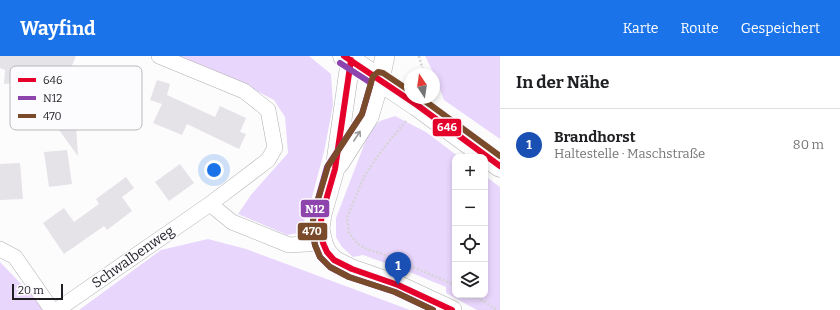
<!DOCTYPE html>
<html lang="de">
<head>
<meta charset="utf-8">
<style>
  :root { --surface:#fff; --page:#f6f6f6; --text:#202124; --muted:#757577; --line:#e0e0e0; --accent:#1a73e8 }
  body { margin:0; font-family:Bitter,serif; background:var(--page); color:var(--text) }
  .controls { position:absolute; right:12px; bottom:12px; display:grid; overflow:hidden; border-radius:8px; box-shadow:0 2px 6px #0003 }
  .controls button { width:36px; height:36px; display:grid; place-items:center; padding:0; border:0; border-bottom:1px solid var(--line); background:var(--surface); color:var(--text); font:20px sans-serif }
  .compass { position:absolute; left:404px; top:12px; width:36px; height:36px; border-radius:50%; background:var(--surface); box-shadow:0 2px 6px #0003; rotate:347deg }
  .scale { position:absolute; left:12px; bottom:10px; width:51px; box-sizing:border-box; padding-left:4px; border:2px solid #1f1d22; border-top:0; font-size:11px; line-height:14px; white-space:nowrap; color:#1f1d22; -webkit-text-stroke:3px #fcfbfe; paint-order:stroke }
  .you { position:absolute; left:214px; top:114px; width:14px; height:14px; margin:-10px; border:3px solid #fff; border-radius:50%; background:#1a73e8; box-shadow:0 0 0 6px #1a73e833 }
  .badge { display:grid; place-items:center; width:26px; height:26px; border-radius:50%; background:var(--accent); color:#fff; font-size:13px; font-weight:700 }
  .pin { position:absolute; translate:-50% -33px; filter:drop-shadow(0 1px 2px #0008) }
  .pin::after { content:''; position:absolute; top:21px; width:14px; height:12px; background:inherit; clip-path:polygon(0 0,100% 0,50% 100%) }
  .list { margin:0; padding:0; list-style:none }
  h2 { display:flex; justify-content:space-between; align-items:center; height:52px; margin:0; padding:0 16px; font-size:17px }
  h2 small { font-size:13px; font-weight:400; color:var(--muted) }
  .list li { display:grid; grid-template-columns:26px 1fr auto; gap:12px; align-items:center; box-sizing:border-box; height:72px; padding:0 16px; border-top:1px solid var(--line) }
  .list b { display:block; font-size:15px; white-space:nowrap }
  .list p { margin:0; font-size:13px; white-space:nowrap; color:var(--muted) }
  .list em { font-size:13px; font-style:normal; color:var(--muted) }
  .icon { flex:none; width:22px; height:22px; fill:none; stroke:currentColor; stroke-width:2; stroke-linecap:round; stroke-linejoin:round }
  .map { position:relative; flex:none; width:500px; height:254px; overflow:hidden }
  header { display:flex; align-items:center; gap:24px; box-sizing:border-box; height:56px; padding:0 20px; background:var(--accent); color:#fff }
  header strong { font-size:19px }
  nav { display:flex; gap:22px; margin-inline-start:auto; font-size:14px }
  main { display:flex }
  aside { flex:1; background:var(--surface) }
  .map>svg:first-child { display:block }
  .forest { fill:#e9d6fc }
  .building { fill:#e5e2e8 }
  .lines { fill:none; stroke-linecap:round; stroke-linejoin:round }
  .minor-casing { stroke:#b1b0b2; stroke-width:16 }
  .tertiary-casing { stroke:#b1b0b2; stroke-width:20 }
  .secondary-casing { stroke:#b1b0b2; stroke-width:23 }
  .path { stroke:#d5d5d6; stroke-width:2.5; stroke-dasharray:2 2; stroke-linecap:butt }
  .minor { stroke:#fff; stroke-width:15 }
  .tertiary { stroke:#fff; stroke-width:19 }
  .secondary { stroke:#fff; stroke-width:22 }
  .bus-1-casing { stroke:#fcfbfe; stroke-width:9 }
  .bus-2-casing { stroke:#fcfbfe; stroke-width:9 }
  .bus-3-casing { stroke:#fcfbfe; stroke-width:9 }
  .bus-1 { stroke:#e4002b; stroke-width:6 }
  .bus-2 { stroke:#8e44ad; stroke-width:6 }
  .bus-3 { stroke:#7a4b2a; stroke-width:6 }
  .oneway { stroke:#9a999c }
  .labels { text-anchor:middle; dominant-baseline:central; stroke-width:3; stroke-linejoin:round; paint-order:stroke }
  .street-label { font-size:14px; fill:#1f1d22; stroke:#fcfbfe }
  .key { fill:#fcfbfe; stroke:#bab8bc; stroke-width:1 }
  .key-label { font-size:11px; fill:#1f1d22 }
  .line-badge { stroke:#fcfbfe; stroke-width:1.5 }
  .badge-label { font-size:11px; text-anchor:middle; font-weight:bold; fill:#fff }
</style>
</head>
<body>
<header>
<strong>Wayfind</strong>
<nav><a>Karte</a><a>Route</a><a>Gespeichert</a></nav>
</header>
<main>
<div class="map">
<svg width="500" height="254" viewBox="0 0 500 254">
  <rect width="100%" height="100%" fill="#fcfcfd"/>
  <!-- forest -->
  <path class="forest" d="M 172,0 L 309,0 L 331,18 L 333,49 L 324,96 L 308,156 L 299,177 L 287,179 L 238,158 L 251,139 L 288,97 L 285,61 L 274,44 L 238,25 Z
    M 425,0 L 500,0 L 500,83 L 444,44 L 434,18 Z
    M 395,60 L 426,76 L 459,101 L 455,101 L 455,239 L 485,239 L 485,120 L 500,131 L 500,254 L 477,254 L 446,237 L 446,231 L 407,215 L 363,199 L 353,201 L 342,191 L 336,181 L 336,162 L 369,76 L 380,65 Z
    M 208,183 L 246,193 L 410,254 L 79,254 L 161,194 Z
    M 0,206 L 46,254 L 0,254 Z"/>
  <!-- building -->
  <path class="building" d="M 0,0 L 76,0 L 71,12 L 96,20 L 100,11 L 130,21 L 121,45 L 103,38 L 99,69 L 79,67 L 84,30 L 48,17 L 38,44 L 35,25 L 4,28 L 5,14 L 0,12 Z
    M 157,24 L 170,28 L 167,39 L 215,61 L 220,50 L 246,62 L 240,76 L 246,78 L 239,93 L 187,68 L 182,79 L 153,67 L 162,48 L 150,44 Z
    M 76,69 L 78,100 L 56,70 Z
    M 67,94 L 72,128 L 49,131 L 44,96 Z
    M 20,107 L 23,143 L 0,144 L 0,108 Z
    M 180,108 L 194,127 L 169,145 L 155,126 Z
    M 126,121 L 134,132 L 122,141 L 132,155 L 107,174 L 104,170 L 64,198 L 43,167 L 64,152 L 74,166 L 99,148 L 96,143 Z"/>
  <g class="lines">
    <defs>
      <path id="minor" d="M 210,148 L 232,166 L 289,189 L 323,187
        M 0,193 L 15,201 L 52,254
        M 57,254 L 210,148 L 268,104 L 275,92 L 268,54 L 244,35 L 159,0"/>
      <path id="tertiary" d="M 351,0 L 335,113 L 322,158 L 320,173 L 323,187 L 327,196 L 334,204 L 352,213 L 398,229 L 452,254
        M 339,108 L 369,61 L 380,24 L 385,0"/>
      <path id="secondary" d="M 344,0 L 417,49 L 500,110"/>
    </defs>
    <!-- minor casing -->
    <use href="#minor" class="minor-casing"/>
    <!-- tertiary casing -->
    <use href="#tertiary" class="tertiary-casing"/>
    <!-- secondary casing -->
    <use href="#secondary" class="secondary-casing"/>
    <!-- path -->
    <path class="path" d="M 419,0 L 424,18
      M 406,65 L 382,94 L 365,119 L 347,161 L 349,177 L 357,187 L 366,193 L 380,197 L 455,229
      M 474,239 L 497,254"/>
    <!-- minor -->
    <use href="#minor" class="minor"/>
    <!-- tertiary -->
    <use href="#tertiary" class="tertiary"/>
    <!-- secondary -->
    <use href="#secondary" class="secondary"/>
    <defs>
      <path id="bus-1" d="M 344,0 L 417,49 L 500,110
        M 351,4 L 335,113 L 322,158 L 320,173 L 323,187 L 327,196 L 334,204 L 352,213 L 398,229 L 452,254"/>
      <path id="bus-2" d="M 340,7 L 371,27 L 362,58 L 327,111 L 314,157 L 312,173 L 315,189 L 320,201 L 330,211 L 349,221 L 395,236 L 433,254"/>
      <path id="bus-3" d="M 410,35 L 383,17 L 378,16 L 373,20 L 362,58 L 328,110 L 314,157 L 312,173 L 315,189 L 320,201 L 330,211 L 349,221 L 395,236 L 433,254
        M 421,42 L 500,100"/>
    </defs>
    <!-- bus-1 casing -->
    <use href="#bus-1" class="bus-1-casing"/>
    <!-- bus-2 casing -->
    <use href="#bus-2" class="bus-2-casing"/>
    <!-- bus-3 casing -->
    <use href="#bus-3" class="bus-3-casing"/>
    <!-- bus-1 -->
    <use href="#bus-1" class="bus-1"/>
    <!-- bus-2 -->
    <use href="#bus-2" class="bus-2"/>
    <!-- bus-3 -->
    <use href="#bus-3" class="bus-3"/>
  </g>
  <!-- one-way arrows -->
  <defs><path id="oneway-shaft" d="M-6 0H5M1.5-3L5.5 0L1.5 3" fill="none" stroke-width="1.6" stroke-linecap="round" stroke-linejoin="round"/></defs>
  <use class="oneway" href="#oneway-shaft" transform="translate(357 80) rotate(-57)"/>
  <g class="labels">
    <!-- street labels -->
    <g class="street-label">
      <text transform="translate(133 201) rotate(-35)">Schwalbenweg</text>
    </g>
  </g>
  <!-- legend -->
  <rect x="10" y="10" width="132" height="64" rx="6" class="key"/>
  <rect x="18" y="22" width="18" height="4" fill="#e4002b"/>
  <rect x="18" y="40" width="18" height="4" fill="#8e44ad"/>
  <rect x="18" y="58" width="18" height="4" fill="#7a4b2a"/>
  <g class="key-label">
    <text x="43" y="28">646</text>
    <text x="43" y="46">N12</text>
    <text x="43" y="64">470</text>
  </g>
  <g class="line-badge">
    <rect x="432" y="62" width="30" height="19" rx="4" fill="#e4002b"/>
    <rect x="300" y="143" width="30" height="19" rx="4" fill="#8e44ad"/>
    <rect x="297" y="166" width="31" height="19" rx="4" fill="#7a4b2a"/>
  </g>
  <g class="badge-label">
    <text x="447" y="75">646</text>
    <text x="315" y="157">N12</text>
    <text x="312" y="179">470</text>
  </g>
</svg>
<div class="controls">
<button>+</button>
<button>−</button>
<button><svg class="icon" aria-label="locate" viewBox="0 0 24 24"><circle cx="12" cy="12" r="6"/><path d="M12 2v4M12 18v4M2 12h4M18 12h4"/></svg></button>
<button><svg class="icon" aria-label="layers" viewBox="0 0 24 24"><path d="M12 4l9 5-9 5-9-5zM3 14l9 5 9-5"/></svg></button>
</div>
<svg class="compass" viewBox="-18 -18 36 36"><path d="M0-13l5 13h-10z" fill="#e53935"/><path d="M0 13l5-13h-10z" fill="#757577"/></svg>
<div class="scale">20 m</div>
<div class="you"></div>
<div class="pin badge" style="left:398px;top:229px;background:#1a4fb4">1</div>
</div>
<aside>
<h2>In der Nähe<small></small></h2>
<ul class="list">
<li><span class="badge" style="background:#1a4fb4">1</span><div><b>Brandhorst</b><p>Haltestelle · Maschstraße</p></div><em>80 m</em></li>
</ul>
</aside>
</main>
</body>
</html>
